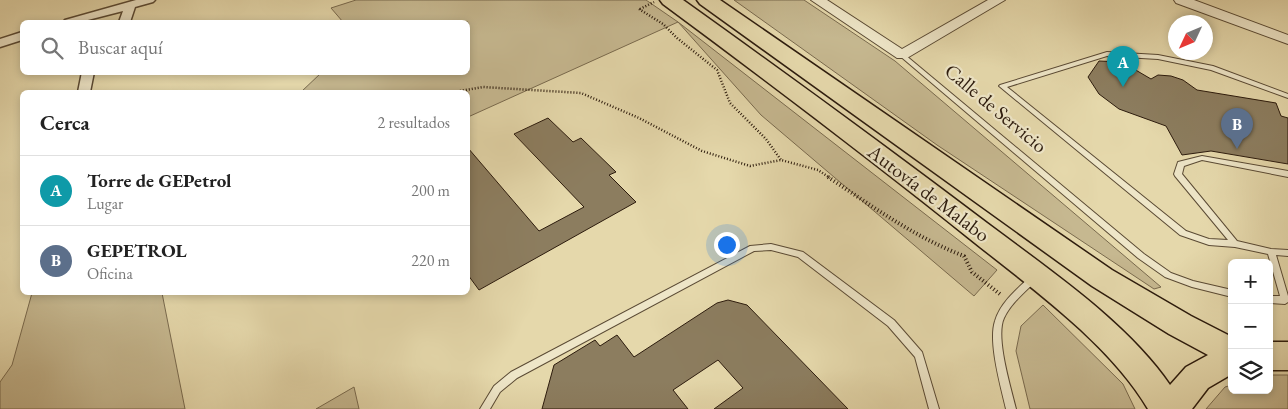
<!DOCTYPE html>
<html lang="es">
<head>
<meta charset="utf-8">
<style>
  :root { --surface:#fff; --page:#f6f6f6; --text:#222; --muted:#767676; --line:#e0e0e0; --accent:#d93025 }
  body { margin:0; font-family:"EB Garamond",serif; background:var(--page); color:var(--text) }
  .controls { position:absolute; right:15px; bottom:15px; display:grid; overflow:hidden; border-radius:8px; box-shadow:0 2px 8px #0003 }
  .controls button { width:45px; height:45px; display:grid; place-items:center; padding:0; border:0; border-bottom:1px solid var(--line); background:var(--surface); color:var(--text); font:25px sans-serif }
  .compass { position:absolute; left:1168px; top:15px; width:45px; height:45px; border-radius:50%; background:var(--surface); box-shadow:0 2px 8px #0003; rotate:226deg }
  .you { position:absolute; left:726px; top:244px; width:18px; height:18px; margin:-12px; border:4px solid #fff; border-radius:50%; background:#1a73e8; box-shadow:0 0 0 8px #1a73e833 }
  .badge { display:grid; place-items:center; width:32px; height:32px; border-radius:50%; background:var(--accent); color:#fff; font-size:16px; font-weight:700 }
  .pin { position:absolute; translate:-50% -41px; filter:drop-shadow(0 1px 2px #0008) }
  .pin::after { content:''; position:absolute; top:26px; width:18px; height:15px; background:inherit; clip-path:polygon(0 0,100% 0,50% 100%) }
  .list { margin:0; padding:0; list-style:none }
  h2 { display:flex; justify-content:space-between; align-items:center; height:65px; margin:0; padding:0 20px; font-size:21px }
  h2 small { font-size:16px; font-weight:400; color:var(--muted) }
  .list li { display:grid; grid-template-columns:32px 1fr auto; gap:15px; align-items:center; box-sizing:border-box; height:70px; padding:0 20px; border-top:1px solid var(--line) }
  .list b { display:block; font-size:19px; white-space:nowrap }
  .list p { margin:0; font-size:16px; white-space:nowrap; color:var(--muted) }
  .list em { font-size:16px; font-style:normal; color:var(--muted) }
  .icon { flex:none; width:28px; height:28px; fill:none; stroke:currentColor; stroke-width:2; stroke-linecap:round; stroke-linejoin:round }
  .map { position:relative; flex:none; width:1288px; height:409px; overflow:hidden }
  .search { position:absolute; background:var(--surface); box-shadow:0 2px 8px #0003; left:20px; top:20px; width:450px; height:55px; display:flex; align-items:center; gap:12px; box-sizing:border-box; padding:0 18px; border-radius:8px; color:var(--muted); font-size:19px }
  .panel { position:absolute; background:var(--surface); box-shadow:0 2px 8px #0003; left:20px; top:90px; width:450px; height:205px; border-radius:8px }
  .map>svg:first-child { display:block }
  .green { fill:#c6b890; stroke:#796a4e }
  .building { fill:#8c7d5f; stroke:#2c1b0d }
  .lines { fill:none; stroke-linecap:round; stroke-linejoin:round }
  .service-casing { stroke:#5a4a34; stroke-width:2 }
  .minor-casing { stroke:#5a4a34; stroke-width:3 }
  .tertiary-casing { stroke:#5a4a34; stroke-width:2 }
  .trunk-casing { stroke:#2c1b0d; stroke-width:3 }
  .path-far1 { stroke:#2c1b0d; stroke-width:2.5; stroke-dasharray:1 2; stroke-linecap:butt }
  .path { stroke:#2c1b0d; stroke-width:4; stroke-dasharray:1 2.5; stroke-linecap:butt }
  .service { fill:#eee6c8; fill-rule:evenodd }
  .minor { fill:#eee6c8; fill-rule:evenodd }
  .tertiary { fill:#eee6c8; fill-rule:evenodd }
  .trunk { fill:#e5d8ab; fill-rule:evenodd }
  .labels { text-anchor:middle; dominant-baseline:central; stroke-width:4.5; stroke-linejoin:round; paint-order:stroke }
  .street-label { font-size:20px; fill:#2c1b0d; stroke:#eee6c8 }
</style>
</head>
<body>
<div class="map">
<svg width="1288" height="409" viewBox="0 0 1288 409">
  <rect width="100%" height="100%" fill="#e5d8ab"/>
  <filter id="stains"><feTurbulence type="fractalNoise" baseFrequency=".004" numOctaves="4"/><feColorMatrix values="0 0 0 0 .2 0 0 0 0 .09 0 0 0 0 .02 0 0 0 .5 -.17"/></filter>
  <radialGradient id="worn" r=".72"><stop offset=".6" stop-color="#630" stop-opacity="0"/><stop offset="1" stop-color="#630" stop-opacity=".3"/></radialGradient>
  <!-- green -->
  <path class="green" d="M 356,0 L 646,0 L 678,22 L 997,270 L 974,296 L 761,115 L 678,22 L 468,117 L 468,92 L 301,92 L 321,73 L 468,72 L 468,22 L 343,22 L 331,8 Z
    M 734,0 L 804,0 L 895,61 L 1161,287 L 1154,289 L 937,145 Z
    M 32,293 L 162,293 L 185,409 L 0,409 L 0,382 L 12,365 Z
    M 1043,305 L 1123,384 L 1135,409 L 1030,409 L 1016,351 L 1021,326 Z
    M 1269,375 L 1288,375 L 1288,409 L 1206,409 L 1225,387 L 1232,385 L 1232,390 L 1269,390 Z
    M 354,387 L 359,409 L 316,409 Z"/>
  <!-- building -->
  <path class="building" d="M 1099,61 L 1122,62 L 1151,79 L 1158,75 L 1171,76 L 1183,80 L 1197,90 L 1276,103 L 1281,116 L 1288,118 L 1288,164 L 1211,151 L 1182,155 L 1166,126 L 1119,109 L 1099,94 L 1088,77 Z
    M 548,118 L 573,142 L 581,138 L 616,172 L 609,175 L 636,202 L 479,290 L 468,275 L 468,148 L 539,231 L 584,207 L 514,134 Z
    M 728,300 L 747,305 L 848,409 L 714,409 L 743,388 L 718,360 L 673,390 L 688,409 L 542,409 L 554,365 L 595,340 L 600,346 L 617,335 L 634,357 L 717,303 Z"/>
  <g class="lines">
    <defs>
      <path id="service" d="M 1107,52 L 1158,55 L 1213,66 L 1288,94 L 1288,98 L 1211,70 L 1158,59 L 1107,56 L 1007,87 L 1186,231 L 1209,239 L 1228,240 L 1175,176 L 1174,174 L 1178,162 L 1202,156 L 1288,171 L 1288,177 L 1202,160 L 1184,166 L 1182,174 L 1237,241 L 1271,249 L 1288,250 L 1288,256 L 1276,255 L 1288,296 L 1288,302 L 1285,304 L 1269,303 L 1269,296 L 1280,296 L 1268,254 L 1235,247 L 1209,245 L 1180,235 L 999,86 L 1000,85 Z
        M 902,53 L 904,54 L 1144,254 L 1171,273 L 1193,281 L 1232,290 L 1232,297 L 1192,287 L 1165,277 L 1138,258 L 900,56 L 900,54 Z
        M 771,244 L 803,252 L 894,320 L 922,352 L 939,409 L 929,409 L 915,357 L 888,326 L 798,257 L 771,250 L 754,251 L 517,378 L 500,392 L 490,409 L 480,409 L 494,386 L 511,372 L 750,246 Z
        M 1034,275 L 1037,276 L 1038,278 L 1037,280 C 1025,292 1011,303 1004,318 C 995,337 1011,388 1016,409 L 1006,409 C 1001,387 988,342 995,321 C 1000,303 1018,288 1031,276 Z"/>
      <path id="minor" d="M 136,0 L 155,0 L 153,2 L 135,7 L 130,22 L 119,22 L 123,11 L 80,22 L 63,22 L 65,20 Z
        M 22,32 L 22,40 L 0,47 L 0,39 Z
        M 82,72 L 94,72 L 90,92 L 78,92 Z"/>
      <path id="tertiary" d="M 811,0 L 827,0 L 902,49 L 988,0 L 1005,0 L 907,58 L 897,58 Z
        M 1174,0 L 1194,0 L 1288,35 L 1288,44 L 1176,3 Z"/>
      <path id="trunk" d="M 660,0 L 683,0 C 785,73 887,147 987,223 C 1048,269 1127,322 1170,385 L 1186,367 L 1208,355 L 1169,334 L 1092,286 L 700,4 L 697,0 L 720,0 L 1112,270 L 1191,316 L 1232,337 L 1232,374 L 1208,388 L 1192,409 L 1148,409 C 1109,343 1030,287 970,239 C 870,159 767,81 663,4 Z
        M 1269,342 L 1288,342 L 1288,370 L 1269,370 Z"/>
    </defs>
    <!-- service casing -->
    <use href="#service" class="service-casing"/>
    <!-- minor casing -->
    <use href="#minor" class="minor-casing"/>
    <!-- tertiary casing -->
    <use href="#tertiary" class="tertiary-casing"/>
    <!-- trunk casing -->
    <use href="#trunk" class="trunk-casing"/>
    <!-- path-far1 -->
    <path class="path-far1" d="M 639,9 L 663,24 L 677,38 L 717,70 L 730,103 L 766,139 L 781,160
      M 640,9 L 654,2
      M 454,92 L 483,87 L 581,93 L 639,118 L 702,151 L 750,166 L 781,160 L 818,170 L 830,178"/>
    <!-- path -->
    <path class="path" d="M 828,177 C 872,206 914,237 964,256 L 972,272 L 1001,295"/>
    <!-- service -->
    <use href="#service" class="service"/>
    <!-- minor -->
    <use href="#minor" class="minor"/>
    <!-- tertiary -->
    <use href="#tertiary" class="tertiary"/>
    <!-- trunk -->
    <use href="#trunk" class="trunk"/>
  </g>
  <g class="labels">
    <!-- street labels -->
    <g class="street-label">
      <text transform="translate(996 108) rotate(40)">Calle de Servicio</text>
      <text transform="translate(929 193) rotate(37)">Autovía de Malabo</text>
    </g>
  </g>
  <rect width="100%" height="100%" filter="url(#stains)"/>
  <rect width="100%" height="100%" fill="url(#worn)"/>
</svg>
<div class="controls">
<button>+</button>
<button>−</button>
<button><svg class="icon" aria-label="layers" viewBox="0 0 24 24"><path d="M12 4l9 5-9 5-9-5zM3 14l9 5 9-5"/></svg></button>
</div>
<svg class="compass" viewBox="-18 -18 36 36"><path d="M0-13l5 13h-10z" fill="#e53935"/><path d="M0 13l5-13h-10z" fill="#767676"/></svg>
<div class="you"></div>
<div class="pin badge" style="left:1123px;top:87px;background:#0f9aa8">A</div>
<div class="pin badge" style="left:1237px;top:149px;background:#5c6f8a">B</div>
<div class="search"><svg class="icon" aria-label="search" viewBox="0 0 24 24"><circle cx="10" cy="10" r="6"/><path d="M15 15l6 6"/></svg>Buscar aquí</div>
<section class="panel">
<h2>Cerca<small>2 resultados</small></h2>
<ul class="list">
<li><span class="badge" style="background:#0f9aa8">A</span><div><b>Torre de GEPetrol</b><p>Lugar</p></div><em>200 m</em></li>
<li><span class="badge" style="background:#5c6f8a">B</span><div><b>GEPETROL</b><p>Oficina</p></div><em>220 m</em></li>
</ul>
</section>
</div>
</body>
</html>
